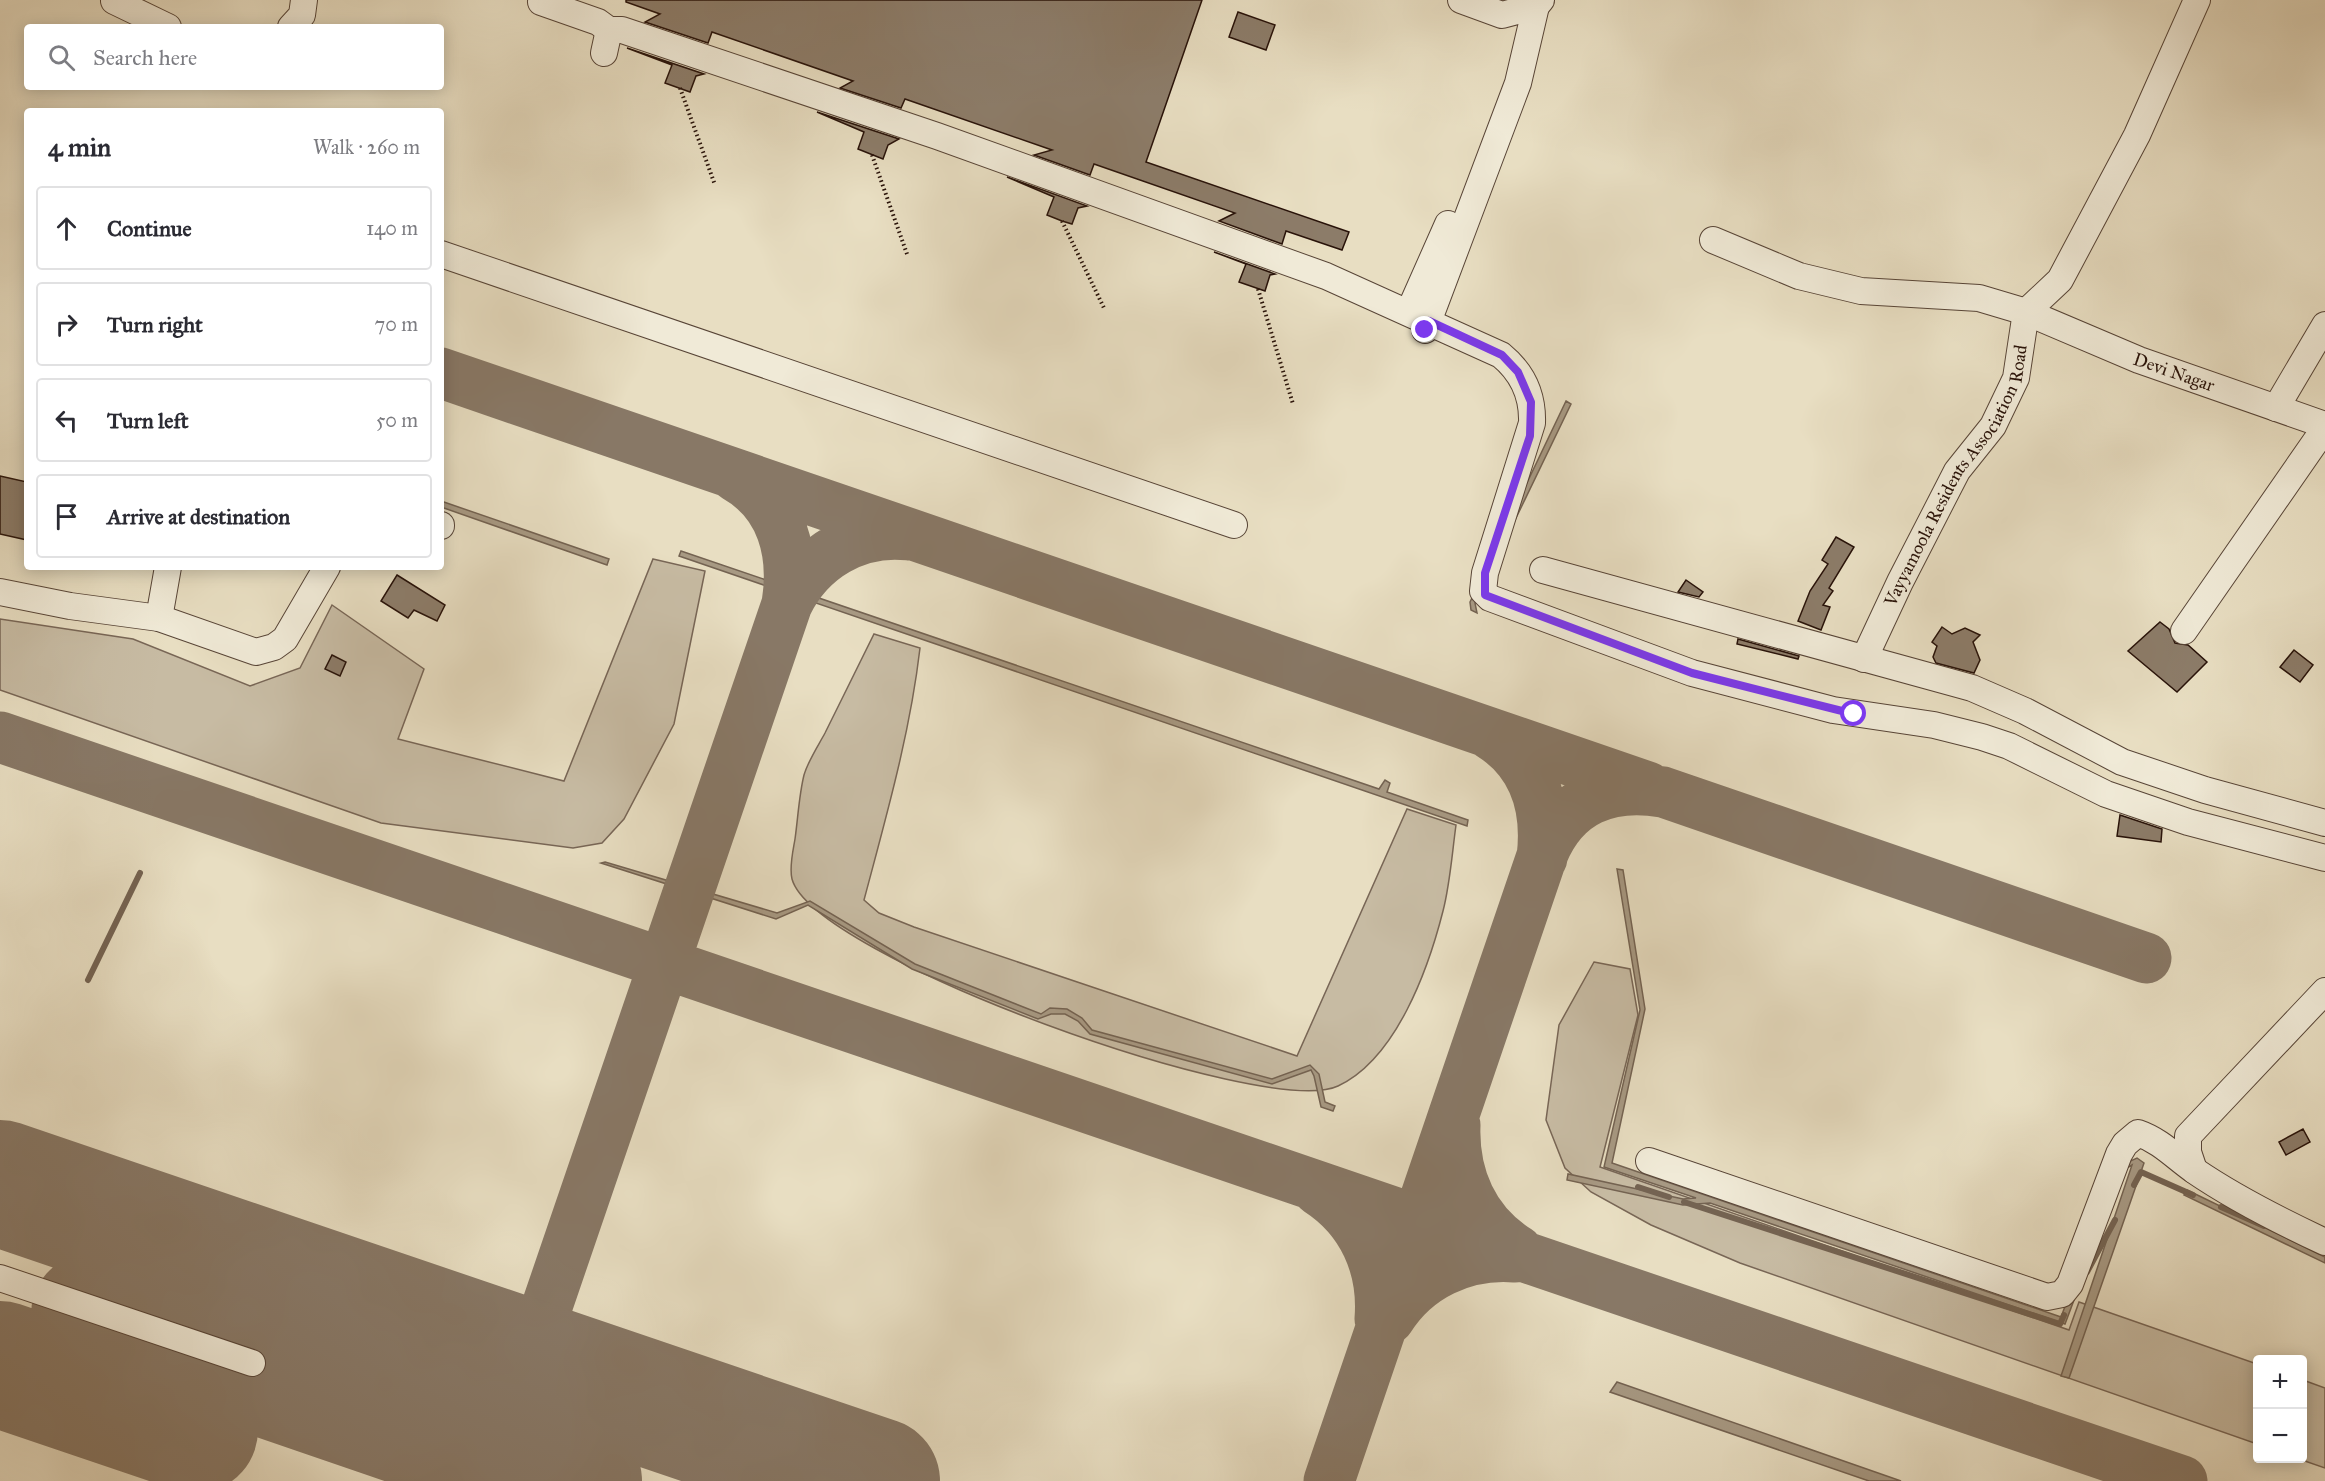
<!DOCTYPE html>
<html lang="en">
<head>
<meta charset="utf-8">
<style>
  :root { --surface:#fff; --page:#f2f2f3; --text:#2b2b33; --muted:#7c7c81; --line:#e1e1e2 }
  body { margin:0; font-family:"IM FELL Great Primer",serif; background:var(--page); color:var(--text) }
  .controls { position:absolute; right:18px; bottom:18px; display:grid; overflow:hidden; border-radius:6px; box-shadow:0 3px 15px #0003 }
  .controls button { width:54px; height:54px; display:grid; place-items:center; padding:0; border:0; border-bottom:2px solid var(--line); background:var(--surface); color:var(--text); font:30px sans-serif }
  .stop { position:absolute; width:18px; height:18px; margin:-14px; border:4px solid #7c3aed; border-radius:50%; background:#fff }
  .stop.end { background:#7c3aed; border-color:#fff; box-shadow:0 2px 6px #0008 }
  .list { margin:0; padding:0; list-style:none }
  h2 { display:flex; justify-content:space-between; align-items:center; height:78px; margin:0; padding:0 24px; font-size:26px }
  h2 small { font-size:20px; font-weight:400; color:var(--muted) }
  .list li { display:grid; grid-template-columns:39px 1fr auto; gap:18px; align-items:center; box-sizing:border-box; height:84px; margin:0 12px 12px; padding:0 12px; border:2px solid var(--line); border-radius:6px }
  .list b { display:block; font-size:22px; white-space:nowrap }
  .list em { font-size:20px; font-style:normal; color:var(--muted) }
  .icon { flex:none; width:33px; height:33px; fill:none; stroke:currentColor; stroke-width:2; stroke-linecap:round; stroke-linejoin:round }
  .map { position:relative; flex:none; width:2325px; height:1481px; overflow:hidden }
  .search { position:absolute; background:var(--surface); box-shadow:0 3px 15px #0003; left:24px; top:24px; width:420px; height:66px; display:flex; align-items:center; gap:15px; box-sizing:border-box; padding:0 21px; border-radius:6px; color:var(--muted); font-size:22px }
  .panel { position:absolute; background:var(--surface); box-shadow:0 3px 15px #0003; left:24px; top:108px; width:420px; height:462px; border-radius:6px }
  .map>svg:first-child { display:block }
  .green { fill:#c7bba3; stroke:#786656; stroke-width:1.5 }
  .water { fill:#a79983; stroke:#746352; stroke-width:1.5 }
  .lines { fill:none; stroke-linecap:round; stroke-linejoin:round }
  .stream { stroke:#746352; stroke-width:6 }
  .taxiway { stroke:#887866; stroke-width:51 }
  .runway { stroke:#887866; stroke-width:126 }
  .building { fill:#8c7c69; stroke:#281209; stroke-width:1.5 }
  .minor-casing { stroke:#584537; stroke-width:28 }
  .path { stroke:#281209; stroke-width:4; stroke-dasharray:1.5 3; stroke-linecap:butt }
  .minor { stroke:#f0ead7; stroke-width:26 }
  .route { stroke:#7c3aed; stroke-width:8 }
  .labels { text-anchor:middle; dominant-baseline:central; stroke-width:4.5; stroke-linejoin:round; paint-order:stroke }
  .street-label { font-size:18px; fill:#281209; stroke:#f0ead7 }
</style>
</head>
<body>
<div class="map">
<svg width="2325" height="1481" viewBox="0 0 2325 1481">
  <rect width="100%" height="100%" fill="#e8dec2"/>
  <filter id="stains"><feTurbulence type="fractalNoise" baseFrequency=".00333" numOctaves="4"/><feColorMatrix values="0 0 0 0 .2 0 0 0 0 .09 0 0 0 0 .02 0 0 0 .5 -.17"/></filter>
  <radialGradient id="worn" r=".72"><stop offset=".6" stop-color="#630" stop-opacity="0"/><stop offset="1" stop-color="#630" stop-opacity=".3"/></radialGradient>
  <!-- green -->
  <path class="green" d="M 653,559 L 705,571 L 674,724 L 624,819 L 602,843 L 573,848 L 381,823 L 0,690 L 0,619 L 133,639 L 250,686 L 300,668 L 332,605 L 424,669 L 398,739 L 564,781 Z
    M 874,634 L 920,648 C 910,734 886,817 864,900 L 879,913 L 914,927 L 1297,1056 L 1407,809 L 1456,825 C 1452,854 1450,884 1443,911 C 1428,970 1396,1059 1338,1086 C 1266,1120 813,957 792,879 C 789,867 793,851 795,839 C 798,818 799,795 804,775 C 808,761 818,746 825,733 C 841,700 858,667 874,634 Z
    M 1594,962 L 1630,969 L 1638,1015 L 1600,1167 L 2069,1330 L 2079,1302 L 2257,1364 L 2257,1444 L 1740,1263 L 1651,1225 L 1591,1192 L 1565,1168 L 1546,1120 L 1559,1025 Z
    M 2303,1380 L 2325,1388 L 2325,1468 L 2299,1459 L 2302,1458 Z"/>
  <!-- water -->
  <path class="water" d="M 1566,401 L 1571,404 L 1475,603 L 1477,613 L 1471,610 L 1470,602 Z
    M 441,501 L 609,559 L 607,565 L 441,507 Z
    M 681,551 L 1379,789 L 1385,780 L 1390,783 L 1387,792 L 1468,820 L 1467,826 L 679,556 Z
    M 605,862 L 777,913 L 810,901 L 915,964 L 1041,1014 L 1050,1008 L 1067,1009 L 1082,1018 L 1092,1030 L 1272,1079 L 1310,1065 L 1319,1074 L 1325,1102 L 1335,1106 L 1333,1111 L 1321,1107 L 1314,1076 L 1311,1070 L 1272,1084 L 1090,1034 L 1078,1021 L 1065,1014 L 1051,1014 L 1038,1019 L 912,969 L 808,905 L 776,919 L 601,863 Z
    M 1617,869 L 1623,870 L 1645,1009 L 1612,1163 L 2061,1317 L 2114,1177 L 2128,1162 L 2137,1158 L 2144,1163 L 2069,1378 L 2061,1376 L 2132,1165 L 2125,1169 L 2118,1183 L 2065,1324 L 1710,1203 L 1683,1205 L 1567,1180 L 1568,1174 L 1683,1199 L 1696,1198 L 1604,1167 L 1640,1010 Z
    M 2187,1190 L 2325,1257 L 2325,1263 L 2184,1195 Z
    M 1617,1382 L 1901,1481 L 1869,1481 L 1610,1392 Z"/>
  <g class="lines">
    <!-- stream -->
    <path class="stream" d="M 88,980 L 140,873
      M 2134,1185 L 2141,1172 L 2193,1195
      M 1638,1187 L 1669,1197
      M 1684,1202 L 2060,1324 L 2064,1315
      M 2221,1207 L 2264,1226
      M 2087,1272 L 2115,1220"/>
    <!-- taxiway -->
    <path class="taxiway" d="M 441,373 L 1648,787
      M 735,476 C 783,503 795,554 787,604 L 789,597
      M 1490,734 C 1535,762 1548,808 1542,858
      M 0,737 L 2182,1481
      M 1455,1125 C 1453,1176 1473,1223 1518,1251
      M 1318,1190 C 1363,1219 1384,1267 1380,1319
      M 1389,1319 C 1416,1276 1464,1253 1515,1257
      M 533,1347 L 787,604 C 810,557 857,529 909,535
      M 252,1363 C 285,1375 318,1386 351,1397 C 374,1405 397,1416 421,1419 C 471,1425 511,1388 533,1347 C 526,1395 550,1462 598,1481
      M 399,1417 C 434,1429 460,1443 470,1481
      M 1329,1481 L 1543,853 C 1565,800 1609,783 1663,792 L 2146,958"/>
    <!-- runway -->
    <path class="runway" d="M 0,1183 L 877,1481
      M 94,1315 L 579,1481
      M 0,1364 L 195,1430"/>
  </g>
  <!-- building -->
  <path class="building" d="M 626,0 L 1202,0 L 1146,162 L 1349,232 L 1342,250 L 1286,231 L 1282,244 L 1219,221 L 1235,213 L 1094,164 L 1090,175 L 1034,155 L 1052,150 L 905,99 L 901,108 L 840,88 L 853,81 L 712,32 L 708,43 L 645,22 L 660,14 L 626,2 Z
    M 1238,12 L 1275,25 L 1266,50 L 1229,37 Z
    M 627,48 L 704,74 L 696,76 L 690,92 L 665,83 L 672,65 Z
    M 817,112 L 899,139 L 888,145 L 883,159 L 858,149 L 864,132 Z
    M 1007,177 L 1087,206 L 1078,208 L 1072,224 L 1062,221 L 1047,215 L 1054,197 Z
    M 1214,252 L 1275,274 L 1270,275 L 1265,291 L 1239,282 L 1246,264 Z
    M 0,476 L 27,482 L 27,540 L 0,534 Z
    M 1836,537 L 1854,547 L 1829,588 L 1833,591 L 1823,605 L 1830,607 L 1821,630 L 1798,621 L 1810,591 L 1828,564 L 1822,560 Z
    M 397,575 L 445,605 L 437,621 L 414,610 L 408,618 L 381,601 Z
    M 1686,580 L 1703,592 L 1699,597 L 1678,592 Z
    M 2160,622 L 2169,629 L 2175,643 L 2188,645 L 2207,662 L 2177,692 L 2128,651 Z
    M 1942,627 L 1952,634 L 1965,628 L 1980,635 L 1973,642 L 1980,660 L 1974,673 L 1936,663 L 1933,657 L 1937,646 L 1932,642 Z
    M 1738,639 L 1799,656 L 1798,659 L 1737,644 Z
    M 2294,650 L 2313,665 L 2300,682 L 2280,667 Z
    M 332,655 L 346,662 L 340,676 L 325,669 Z
    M 2120,815 L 2162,829 L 2161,842 L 2117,836 Z
    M 2303,1129 L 2310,1142 L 2286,1155 L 2279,1142 Z"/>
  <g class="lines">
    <defs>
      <g id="minor">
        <path d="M 1461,0 L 1502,15 L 1536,6 L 1541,0"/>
        <path d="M 114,1 L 168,27"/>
        <path d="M 541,2 L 598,22 L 609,30 L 622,30 L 937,136 L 1326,276 L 1501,355 C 1523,373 1533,395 1532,423 L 1485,573 L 1483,591 L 1490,598 L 1692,673 L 1833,710 L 1934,725 L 1982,737 L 2009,746 L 2106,794 L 2188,822 L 2325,858"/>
        <path d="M 291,27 L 302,15 L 304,0"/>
        <path d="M 604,53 L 609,30"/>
        <path id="s1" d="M 1713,240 L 1799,276 L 1861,291 L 1979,298 L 2026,312 L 2139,360 L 2325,425"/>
        <path d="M 441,254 L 1234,525"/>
        <path d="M 1409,312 L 1448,224"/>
        <path d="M 1425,330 L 1518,83 L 1536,6"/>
        <path d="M 2276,408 L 2325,325"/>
        <path d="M 441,526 L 441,525"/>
        <path d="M 1543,570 L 1972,688 L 2025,711 L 2122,762 L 2205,790 L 2325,823"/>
        <path d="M 0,592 L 70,606 L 159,618 L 256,652 L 274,647 L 285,639 L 327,567"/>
        <path d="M 159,618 L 168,567"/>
        <path d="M 2184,631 L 2325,428"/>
        <path id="s2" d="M 1864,659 L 1900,582 L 1957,471 L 1993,426 L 2016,378 L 2026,312 L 2060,280 L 2137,135 L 2197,0"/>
        <path d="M 1649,1161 L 2047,1297 L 2062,1294 L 2070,1284 L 2119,1154 L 2125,1144 L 2138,1133 C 2161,1141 2175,1157 2195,1171 C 2236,1199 2280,1221 2325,1242"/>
        <path d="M 2194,1170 L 2188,1152 L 2188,1136 L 2325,991"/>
        <path d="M 0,1278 L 252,1363"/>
      </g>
    </defs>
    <!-- minor casing -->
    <use href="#minor" class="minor-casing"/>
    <!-- path -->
    <path class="path" d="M 680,88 L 715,185
      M 872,155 L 907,254
      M 1062,221 L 1104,308
      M 1258,289 L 1293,404"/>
    <!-- minor -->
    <use href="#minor" class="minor"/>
  </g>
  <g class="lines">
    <!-- route -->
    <path class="route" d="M 1425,330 L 1429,321 L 1502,355 L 1518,372 L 1531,402 L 1530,436 L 1485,573 L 1485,595 L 1692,673 L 1854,714"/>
  </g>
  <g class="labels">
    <!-- street labels -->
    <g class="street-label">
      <text stroke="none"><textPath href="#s1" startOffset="484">Devi Nagar</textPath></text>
      <text stroke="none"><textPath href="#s2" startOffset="207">Vayyamoola Residents Association Road</textPath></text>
    </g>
  </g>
  <rect width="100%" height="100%" filter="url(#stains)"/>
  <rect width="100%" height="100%" fill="url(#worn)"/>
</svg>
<div class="controls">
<button>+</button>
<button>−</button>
</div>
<div class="stop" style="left:1854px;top:714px"></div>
<div class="stop end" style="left:1425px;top:330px"></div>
<div class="search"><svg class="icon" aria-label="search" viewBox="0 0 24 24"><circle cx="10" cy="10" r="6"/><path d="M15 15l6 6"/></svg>Search here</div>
<section class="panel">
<h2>4 min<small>Walk · 260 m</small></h2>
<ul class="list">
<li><svg class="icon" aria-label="ahead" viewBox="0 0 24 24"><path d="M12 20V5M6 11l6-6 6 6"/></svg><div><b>Continue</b></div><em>140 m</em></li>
<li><svg class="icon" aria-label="right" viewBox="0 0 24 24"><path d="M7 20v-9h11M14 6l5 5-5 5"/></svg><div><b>Turn right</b></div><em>70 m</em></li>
<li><svg class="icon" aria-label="left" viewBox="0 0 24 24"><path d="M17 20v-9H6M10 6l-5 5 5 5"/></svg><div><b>Turn left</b></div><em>50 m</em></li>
<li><svg class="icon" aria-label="arrive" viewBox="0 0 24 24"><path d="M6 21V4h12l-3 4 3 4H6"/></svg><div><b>Arrive at destination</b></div></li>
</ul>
</section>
</div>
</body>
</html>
